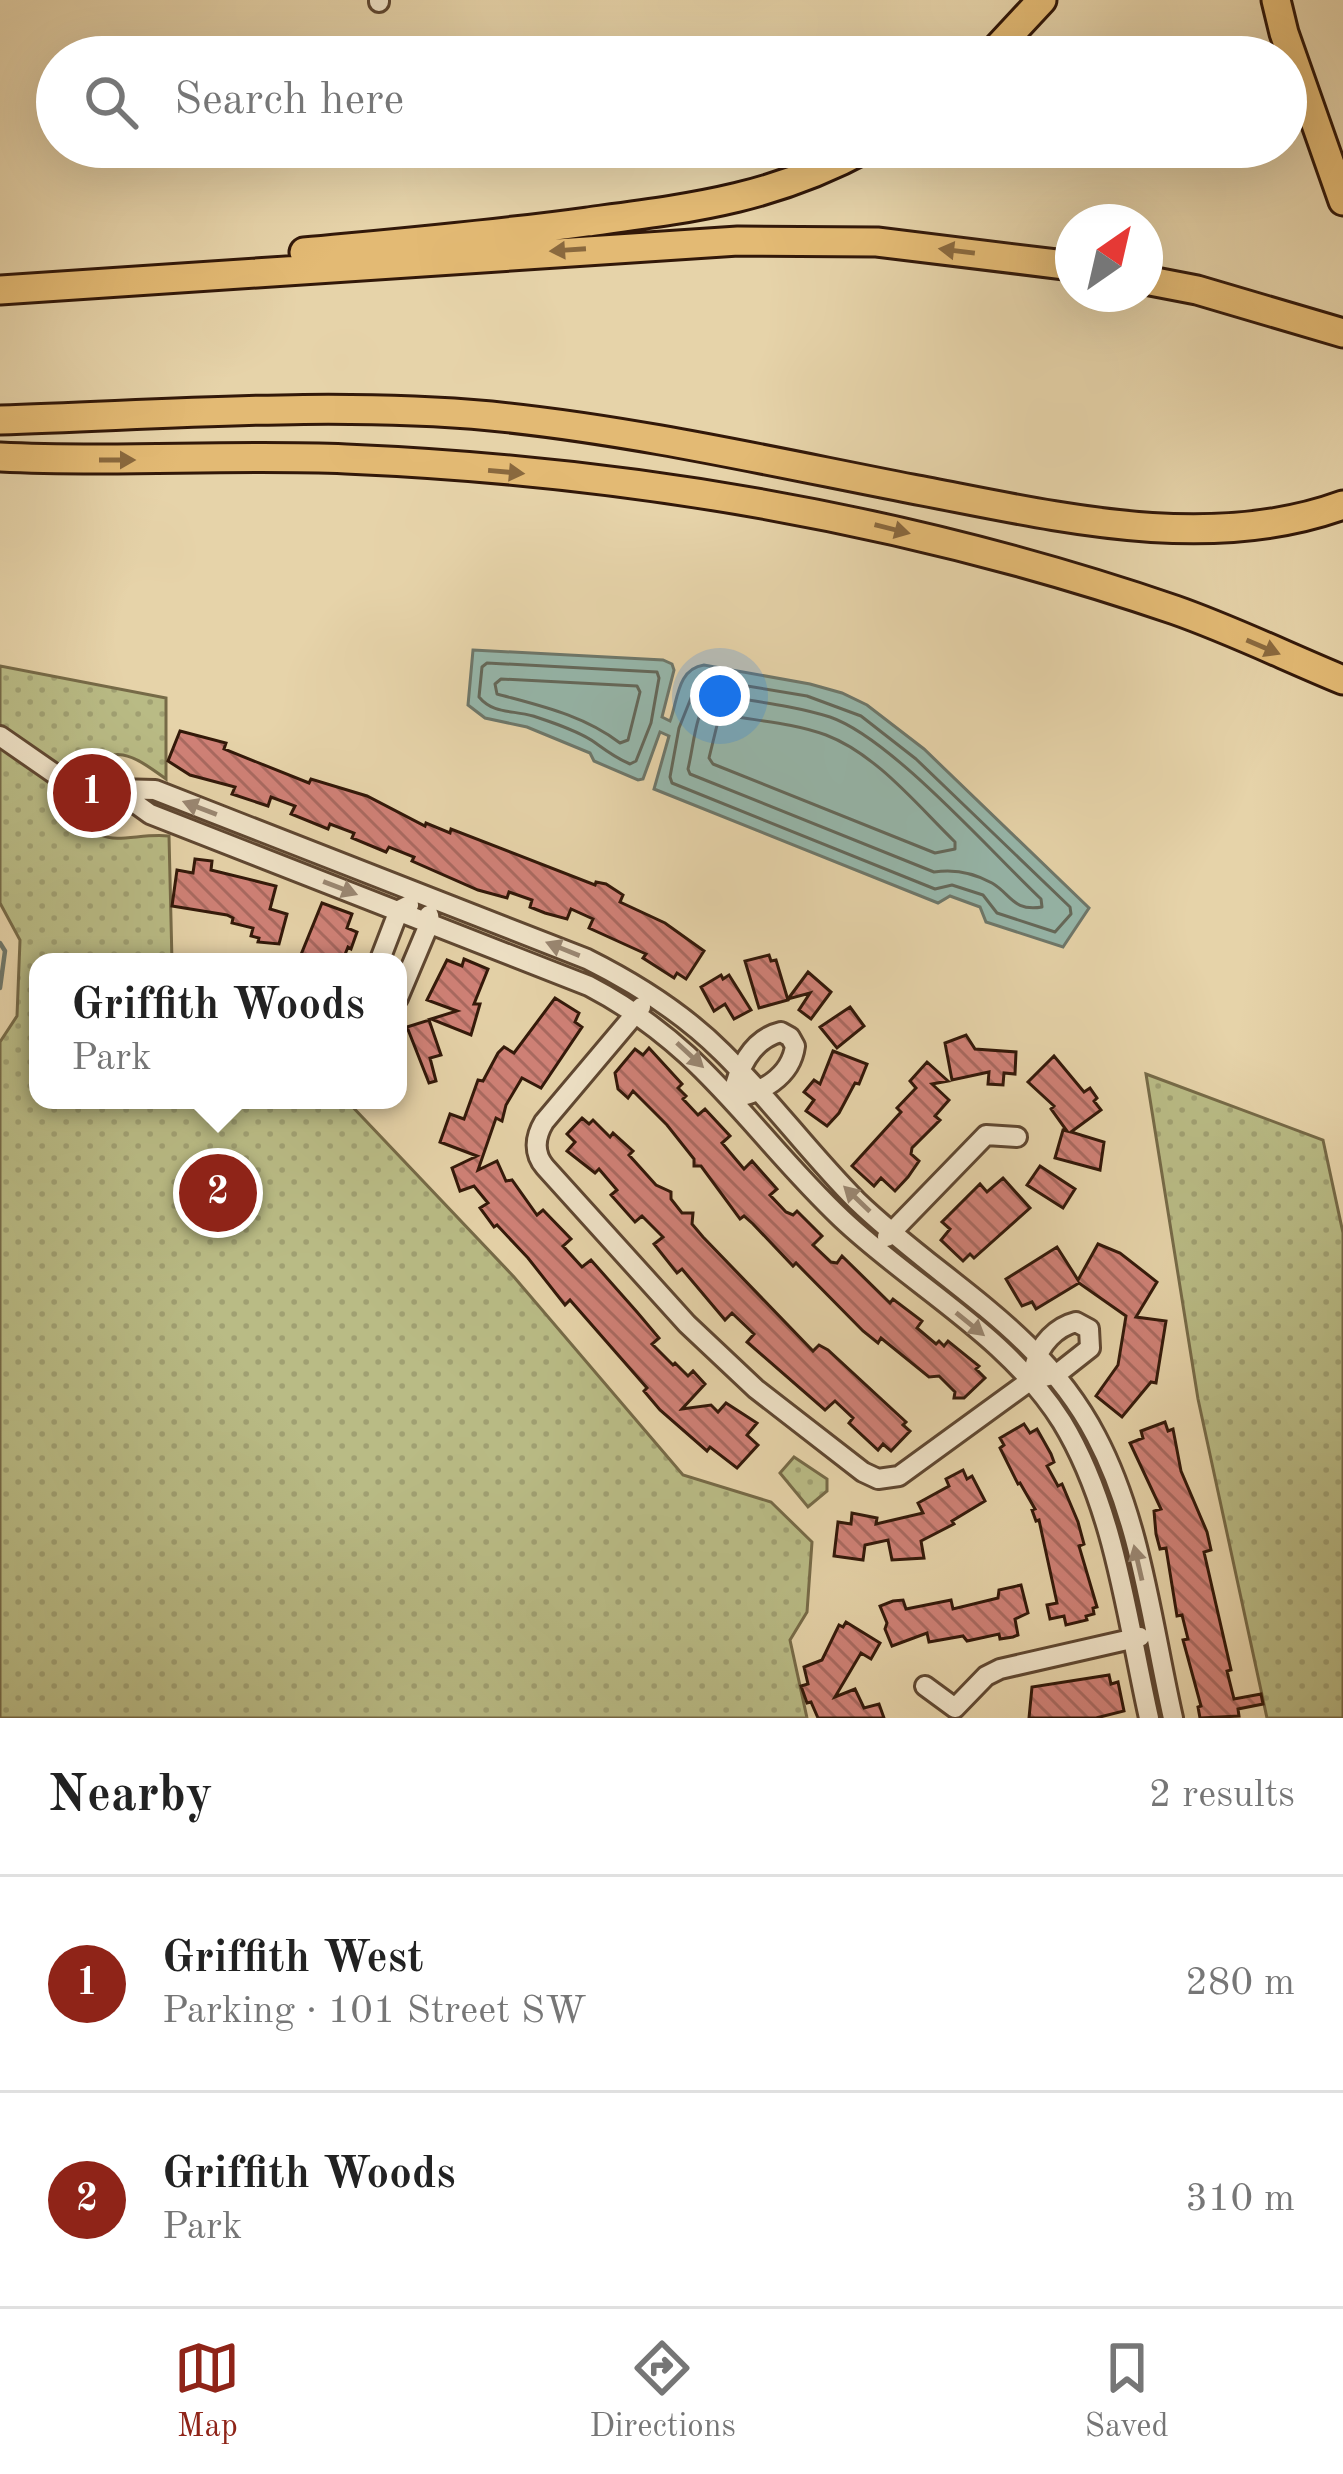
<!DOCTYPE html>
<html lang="en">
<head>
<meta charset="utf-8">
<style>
  :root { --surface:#fff; --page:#f2f2f2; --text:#222; --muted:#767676; --line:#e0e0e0; --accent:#8f2418 }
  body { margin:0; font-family:"Old Standard TT",serif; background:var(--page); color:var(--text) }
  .compass { position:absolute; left:1055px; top:204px; width:108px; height:108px; border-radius:50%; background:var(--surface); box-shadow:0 12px 48px #0002; rotate:34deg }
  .you { position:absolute; left:720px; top:696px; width:42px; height:42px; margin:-30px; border:9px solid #fff; border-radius:50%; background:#1a73e8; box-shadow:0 0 0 18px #1a73e833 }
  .badge { display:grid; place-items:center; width:78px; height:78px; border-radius:50%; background:var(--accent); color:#fff; font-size:39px; font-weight:700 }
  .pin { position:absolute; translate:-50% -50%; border:6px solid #fff; box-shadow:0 3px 12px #0006 }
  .popup { position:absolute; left:29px; top:953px; width:378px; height:156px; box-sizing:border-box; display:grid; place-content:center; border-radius:24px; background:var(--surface); filter:drop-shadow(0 3px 9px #0005); font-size:39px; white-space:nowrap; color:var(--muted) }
  .popup b { font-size:45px; color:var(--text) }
  .popup::after { content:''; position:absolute; left:50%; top:100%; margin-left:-24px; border:24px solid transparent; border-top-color:var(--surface) }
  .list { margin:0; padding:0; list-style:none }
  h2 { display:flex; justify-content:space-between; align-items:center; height:156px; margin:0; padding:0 48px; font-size:51px }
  h2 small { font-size:39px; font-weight:400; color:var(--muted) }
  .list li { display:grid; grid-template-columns:78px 1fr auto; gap:36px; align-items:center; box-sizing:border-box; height:216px; padding:0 48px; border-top:3px solid var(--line) }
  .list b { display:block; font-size:45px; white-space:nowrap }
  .list p { margin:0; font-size:39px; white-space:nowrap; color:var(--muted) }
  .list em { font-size:39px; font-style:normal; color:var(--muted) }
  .icon { flex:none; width:66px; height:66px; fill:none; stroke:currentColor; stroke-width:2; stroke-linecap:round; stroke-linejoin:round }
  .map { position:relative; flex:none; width:1343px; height:1718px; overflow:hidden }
  .search { position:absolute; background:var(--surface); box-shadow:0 12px 48px #0002; left:36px; right:36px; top:36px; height:132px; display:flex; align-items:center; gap:30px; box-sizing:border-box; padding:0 42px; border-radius:66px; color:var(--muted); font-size:45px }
  .sheet { height:588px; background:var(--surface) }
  nav { display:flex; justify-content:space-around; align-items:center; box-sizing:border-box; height:168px; border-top:3px solid var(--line); background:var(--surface); font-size:33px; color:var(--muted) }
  nav a { display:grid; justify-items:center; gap:6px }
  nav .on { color:var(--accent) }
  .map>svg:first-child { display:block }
  .park { fill:url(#park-dots); stroke:#766a47; stroke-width:3 }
  .water { fill:#96b7ab; stroke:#6e776a; stroke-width:3 }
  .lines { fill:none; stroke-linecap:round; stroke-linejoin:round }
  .shore { stroke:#64685a; stroke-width:3 }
  .stream { stroke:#6e776a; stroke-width:4.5 }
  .building { fill:url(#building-back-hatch); stroke:#321809; stroke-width:3 }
  .minor-casing { stroke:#5f4731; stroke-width:24 }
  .highway-casing { stroke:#321809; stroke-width:33 }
  .minor { stroke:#efe2c7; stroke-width:18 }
  .highway { stroke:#e3ba74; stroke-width:27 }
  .oneway { fill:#8a693e }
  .oneway2 { fill:#9a8772 }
</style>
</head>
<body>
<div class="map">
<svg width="1343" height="1718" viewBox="0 0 1343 1718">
  <defs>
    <pattern id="park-dots" width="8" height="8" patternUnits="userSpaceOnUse" patternTransform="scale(3)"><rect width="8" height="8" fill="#b9bb85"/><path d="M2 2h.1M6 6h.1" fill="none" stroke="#a0a072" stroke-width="1.8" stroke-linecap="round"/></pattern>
    <pattern id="building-back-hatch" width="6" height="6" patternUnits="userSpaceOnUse" patternTransform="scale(3)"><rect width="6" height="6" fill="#d08177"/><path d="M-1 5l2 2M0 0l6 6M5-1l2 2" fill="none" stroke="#a96960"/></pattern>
  </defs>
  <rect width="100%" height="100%" fill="#e6d3a9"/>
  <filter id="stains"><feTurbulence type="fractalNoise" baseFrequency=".00167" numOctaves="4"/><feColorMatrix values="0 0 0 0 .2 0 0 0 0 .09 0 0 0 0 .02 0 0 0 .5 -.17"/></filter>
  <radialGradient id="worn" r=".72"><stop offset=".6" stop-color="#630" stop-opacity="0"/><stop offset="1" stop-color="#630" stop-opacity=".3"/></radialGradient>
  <!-- park -->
  <path class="park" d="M 0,666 L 166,698 L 166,779 C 137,758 110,737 84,778 L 77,779 L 0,725 Z
    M 0,744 L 81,799 C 89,859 130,831 169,836 L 172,962 L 38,962 L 38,1100 L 346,1100 L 514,1277 L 683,1475 L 771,1502 L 812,1542 L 807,1612 L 790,1640 L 807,1718 L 0,1718 L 0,1042 L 17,1016 L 20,940 L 0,903 Z
    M 1146,1074 L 1323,1140 L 1343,1233 L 1343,1718 L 1267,1718 L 1198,1399 Z
    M 794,1457 L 827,1479 L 827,1491 L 808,1507 L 780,1473 Z"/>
  <!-- water -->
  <path class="water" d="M 473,650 L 663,660 L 672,664 L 674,670 L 662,717 L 670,721 C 678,700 677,669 704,665 L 810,684 L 842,693 L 867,705 L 924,749 L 1089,908 L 1063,947 L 986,922 L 980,907 L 950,896 L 938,903 L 654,789 L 669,736 L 660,732 L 643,779 L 638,780 L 594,761 L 590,753 L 527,727 L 485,718 L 468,705 Z"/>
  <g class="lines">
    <!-- shore -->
    <path class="shore" d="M 487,663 L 657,672 L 659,678 L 651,723 L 636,761 L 630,764 C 616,758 608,752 597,744 C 582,732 551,722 533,716 C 512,710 493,714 479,697 L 482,667 Z
      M 699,678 L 807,696 L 861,716 L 916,759 L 1070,907 L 1071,914 L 1055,932 L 997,913 L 983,895 L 952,885 L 935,889 L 672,783 L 670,777 L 679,728 Z
      M 501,679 L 637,686 L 640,692 L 628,740 L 620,743 C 583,715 541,706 497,694 L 495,684 Z
      M 711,694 C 750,701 792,705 830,717 C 891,738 991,852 1041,899 L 1042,907 C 1013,912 1011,894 992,883 C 974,873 953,869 934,872 L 690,774 L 688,769 C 694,744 695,713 711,694 Z
      M 725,715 C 758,721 794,723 826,735 C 876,754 917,805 955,842 L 955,849 L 935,853 L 713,764 L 709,758 L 719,717 Z"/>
    <!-- stream -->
    <path class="stream" d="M 0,943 L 5,951 L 0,988"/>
  </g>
  <!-- building -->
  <path class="building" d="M 180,731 L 226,743 L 224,749 L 309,783 L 311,779 L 367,796 L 425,826 L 426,823 L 450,833 L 451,829 L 595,885 L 596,882 L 606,884 L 623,895 L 620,902 L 665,923 L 704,951 L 686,979 L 677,973 L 674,978 L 643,958 L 646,954 L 589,928 L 593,919 L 571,909 L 567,919 L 545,913 L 530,907 L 532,900 L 509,892 L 507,898 L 478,890 L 412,861 L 414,857 L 389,847 L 386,852 L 352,838 L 354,833 L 330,824 L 328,829 L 291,814 L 295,806 L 271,797 L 268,806 L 232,794 L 235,787 L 190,775 L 168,761 Z
    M 195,859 L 212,861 L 211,870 L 276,886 L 270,909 L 287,914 L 279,944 L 258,942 L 259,938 L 251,936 L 253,928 L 232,923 L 233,918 L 227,915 L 172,906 L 177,870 L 193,873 Z
    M 322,903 L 352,914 L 347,928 L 357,932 L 351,949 L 348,947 L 342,962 L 298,962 Z
    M 769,955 L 771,961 L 776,960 L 788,1000 L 759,1008 L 745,961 Z
    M 464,959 L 488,969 L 474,1004 L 480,1004 L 471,1035 L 431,1019 L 457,1011 L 427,1000 L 447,960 L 462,966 Z
    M 808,972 L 831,992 L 811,1019 L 799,1010 L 810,993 L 788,999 Z
    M 721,975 L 723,979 L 729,975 L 751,1010 L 734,1019 L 725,1004 L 714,1011 L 701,987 Z
    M 555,998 L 579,1013 L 575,1022 L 582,1027 L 541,1088 L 522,1078 L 506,1105 L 502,1121 L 496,1118 L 478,1170 L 497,1161 L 506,1181 L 512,1180 L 537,1215 L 543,1210 L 571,1239 L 563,1246 L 582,1267 L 591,1260 L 637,1312 L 659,1338 L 652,1344 L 673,1365 L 675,1363 L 688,1376 L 693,1371 L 705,1384 L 682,1409 L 711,1405 L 718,1412 L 726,1403 L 757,1423 L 747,1435 L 758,1445 L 737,1468 L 710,1447 L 707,1451 L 660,1410 L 644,1391 L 647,1388 L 570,1300 L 565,1305 L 528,1258 L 497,1225 L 494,1227 L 480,1208 L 488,1203 L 474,1186 L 460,1191 L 452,1168 L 477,1156 L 440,1142 L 450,1114 L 464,1119 L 478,1080 L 483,1081 L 498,1053 L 504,1047 L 514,1053 Z
    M 850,1007 L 864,1026 L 837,1048 L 820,1027 Z
    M 429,1020 L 441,1055 L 430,1058 L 436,1081 L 429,1083 L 407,1027 Z
    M 966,1035 L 975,1049 L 1016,1052 L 1015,1074 L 1004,1073 L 1003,1085 L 988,1084 L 989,1072 L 952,1080 L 945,1043 Z
    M 649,1048 L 682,1084 L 678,1088 L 686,1096 L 683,1099 L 698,1115 L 705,1109 L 730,1136 L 722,1143 L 744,1169 L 752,1161 L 777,1189 L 770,1195 L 786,1212 L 793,1215 L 797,1211 L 822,1236 L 813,1245 L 831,1262 L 837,1263 L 842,1256 L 890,1303 L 893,1299 L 922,1321 L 917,1328 L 936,1344 L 939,1341 L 944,1346 L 948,1341 L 979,1366 L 976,1369 L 985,1378 L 964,1398 L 954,1398 L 955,1392 L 939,1376 L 929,1377 L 881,1338 L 878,1343 L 863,1331 L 796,1263 L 793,1266 L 753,1224 L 744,1216 L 740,1219 L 701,1166 L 694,1166 L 694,1159 L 667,1125 L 633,1091 L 628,1098 L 618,1089 L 615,1073 L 635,1049 L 643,1055 Z
    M 833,1051 L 867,1064 L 859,1084 L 855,1083 L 839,1113 L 827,1126 L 806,1111 L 814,1100 L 804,1092 L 814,1080 L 820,1084 Z
    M 1054,1056 L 1084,1092 L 1090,1088 L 1097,1098 L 1094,1101 L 1101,1110 L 1071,1132 L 1104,1142 L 1100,1170 L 1055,1158 L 1063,1130 L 1067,1131 L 1051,1109 L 1054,1106 L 1028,1082 Z
    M 927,1062 L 948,1081 L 932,1084 L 949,1100 L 935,1116 L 940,1120 L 912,1148 L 911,1154 L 919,1161 L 908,1177 L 895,1191 L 881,1178 L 874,1186 L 852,1166 L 901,1112 L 897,1108 L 916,1088 L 910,1081 Z
    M 582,1118 L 589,1124 L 593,1120 L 610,1137 L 613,1133 L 633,1151 L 629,1155 L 656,1185 L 671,1192 L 671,1199 L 682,1213 L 693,1213 L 692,1224 L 703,1237 L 813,1351 L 819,1345 L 828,1350 L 906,1422 L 903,1425 L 910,1431 L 891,1451 L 883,1444 L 878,1450 L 849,1423 L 853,1418 L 835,1401 L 825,1410 L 747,1342 L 754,1334 L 732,1313 L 725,1320 L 682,1269 L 677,1273 L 654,1244 L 663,1237 L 642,1216 L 635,1222 L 611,1195 L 617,1190 L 599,1169 L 595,1173 L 567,1151 L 575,1142 L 567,1134 Z
    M 1040,1166 L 1075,1189 L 1063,1208 L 1027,1185 Z
    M 1003,1178 L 1030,1208 L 974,1258 L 970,1254 L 963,1261 L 941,1240 L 950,1229 L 942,1222 L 980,1184 L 987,1192 Z
    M 1098,1244 L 1120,1253 L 1157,1282 L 1136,1317 L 1166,1321 L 1156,1383 L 1151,1382 L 1122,1417 L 1096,1396 L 1118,1365 L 1126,1316 L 1079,1283 L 1036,1309 L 1032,1302 L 1022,1306 L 1006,1279 L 1057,1247 L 1078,1280 Z
    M 1165,1422 L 1168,1431 L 1173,1429 L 1181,1471 L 1207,1532 L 1211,1550 L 1204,1552 L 1231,1670 L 1227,1671 L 1234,1699 L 1261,1694 L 1263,1704 L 1238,1709 L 1239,1716 L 1200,1718 L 1198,1707 L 1201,1706 L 1183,1640 L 1188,1639 L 1182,1615 L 1177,1616 L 1166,1548 L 1160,1549 L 1156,1534 L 1154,1511 L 1161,1509 L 1130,1443 L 1143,1438 L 1141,1431 Z
    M 1024,1424 L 1030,1433 L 1037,1429 L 1051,1454 L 1054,1462 L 1047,1466 L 1058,1486 L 1062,1484 L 1078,1522 L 1084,1544 L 1079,1546 L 1097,1607 L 1093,1608 L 1094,1614 L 1086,1616 L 1087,1620 L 1066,1625 L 1064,1616 L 1050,1619 L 1047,1605 L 1057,1603 L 1039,1520 L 1036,1521 L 1032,1510 L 1035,1509 L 1020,1483 L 1018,1484 L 1000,1448 L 1004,1445 L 1000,1438 Z
    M 963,1470 L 967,1479 L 972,1476 L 985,1501 L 952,1521 L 954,1524 L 921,1541 L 924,1558 L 892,1560 L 888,1540 L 865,1545 L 863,1560 L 834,1556 L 838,1522 L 851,1524 L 852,1513 L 877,1518 L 876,1524 L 923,1513 L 918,1503 L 949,1486 L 946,1479 Z
    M 1021,1585 L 1028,1613 L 1015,1619 L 1018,1635 L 1013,1637 L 1000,1639 L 999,1634 L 967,1641 L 963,1636 L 929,1642 L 927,1633 L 892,1646 L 885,1629 L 887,1623 L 880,1606 L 893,1601 L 903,1600 L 906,1609 L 951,1600 L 953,1609 L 998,1598 L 999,1590 Z
    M 846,1622 L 880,1643 L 871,1659 L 861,1653 L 835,1697 L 855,1689 L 864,1708 L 879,1704 L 884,1718 L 818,1718 L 811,1702 L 807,1703 L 801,1686 L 808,1684 L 804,1667 L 822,1660 L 839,1625 L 843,1627 Z
    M 1109,1675 L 1111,1684 L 1118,1682 L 1124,1711 L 1096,1718 L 1029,1718 L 1032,1687 Z"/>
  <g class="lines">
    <defs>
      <path id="minor" d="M 379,0 L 379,2
        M 0,736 L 75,788 L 155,790 L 587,959 C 637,984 683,1013 722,1052 C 770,1099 810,1154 857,1201 C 941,1282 1040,1329 1096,1436 C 1141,1521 1152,1625 1173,1718
        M 118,791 L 150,814 L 589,986 C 706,1047 751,1133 842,1219 C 914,1287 1008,1336 1062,1422 C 1115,1509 1127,1620 1149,1718
        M 379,962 L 399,910 L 409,905
        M 398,998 L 430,922 L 429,915
        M 641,1007 L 544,1122 C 535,1137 533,1153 545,1167 L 687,1324 L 756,1389 L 863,1472 L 878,1479 L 899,1476 L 1031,1380 L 1057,1374 L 1090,1348 L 1089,1329 L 1076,1322 C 1056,1327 1040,1344 1035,1364
        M 781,1032 L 790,1037 L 795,1046 C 791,1077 760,1094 732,1098 C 737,1071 751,1039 781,1032 Z
        M 887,1237 L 986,1135 L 1017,1137
        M 925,1686 L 955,1708 L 986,1676 L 1000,1669 L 1140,1637"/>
      <path id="highway" d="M 1276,0 L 1284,33 L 1343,201
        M 989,57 L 1042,0
        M 304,252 C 399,243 493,235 587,222 C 692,208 773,199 868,147
        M 1145,280 L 1197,290 L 1343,333
        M 0,290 L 738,241 L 877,242 L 1073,266
        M 0,420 C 163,415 329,401 491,416 C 632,430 773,462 912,489 C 1050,515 1206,555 1343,505
        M 0,457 C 115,463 231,454 346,459 C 627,471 909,519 1175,610 C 1232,630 1287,657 1343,680"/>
    </defs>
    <!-- minor casing -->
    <use href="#minor" class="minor-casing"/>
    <!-- highway casing -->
    <use href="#highway" class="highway-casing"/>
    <!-- minor -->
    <use href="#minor" class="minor"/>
    <!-- highway -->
    <use href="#highway" class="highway"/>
  </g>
  <!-- one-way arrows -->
  <defs><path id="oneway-solid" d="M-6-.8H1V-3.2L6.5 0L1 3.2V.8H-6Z" transform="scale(3)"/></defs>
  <g class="oneway">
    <use href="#oneway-solid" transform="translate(568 250) rotate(176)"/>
    <use href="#oneway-solid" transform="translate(957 251) rotate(-173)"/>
    <use href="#oneway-solid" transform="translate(117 460)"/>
    <use href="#oneway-solid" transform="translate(506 472) rotate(5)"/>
    <use href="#oneway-solid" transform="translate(892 529) rotate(14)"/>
    <use href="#oneway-solid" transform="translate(1263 647) rotate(23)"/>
  </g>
  <g class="oneway2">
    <use href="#oneway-solid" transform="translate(200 808) rotate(-159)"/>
    <use href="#oneway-solid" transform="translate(340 888) rotate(21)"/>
    <use href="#oneway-solid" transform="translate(563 949) rotate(-158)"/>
    <use href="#oneway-solid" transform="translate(690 1055) rotate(43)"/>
    <use href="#oneway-solid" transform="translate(857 1199) rotate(-136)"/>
    <use href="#oneway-solid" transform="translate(970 1324) rotate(39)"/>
    <use href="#oneway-solid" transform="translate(1138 1563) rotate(-103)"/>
  </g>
  <rect width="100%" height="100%" filter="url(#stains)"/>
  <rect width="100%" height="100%" fill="url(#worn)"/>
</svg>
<svg class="compass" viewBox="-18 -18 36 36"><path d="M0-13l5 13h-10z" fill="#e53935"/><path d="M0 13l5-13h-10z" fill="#767676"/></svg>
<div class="you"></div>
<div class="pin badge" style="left:92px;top:793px">1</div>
<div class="pin badge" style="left:218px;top:1193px">2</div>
<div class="popup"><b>Griffith Woods</b>Park</div>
<div class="search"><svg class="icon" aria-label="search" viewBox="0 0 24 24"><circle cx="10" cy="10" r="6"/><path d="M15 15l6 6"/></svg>Search here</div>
</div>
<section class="sheet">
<h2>Nearby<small>2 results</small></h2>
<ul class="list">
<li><span class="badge">1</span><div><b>Griffith West</b><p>Parking · 101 Street SW</p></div><em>280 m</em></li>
<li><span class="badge">2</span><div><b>Griffith Woods</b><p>Park</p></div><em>310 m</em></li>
</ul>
</section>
<nav>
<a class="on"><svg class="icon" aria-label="map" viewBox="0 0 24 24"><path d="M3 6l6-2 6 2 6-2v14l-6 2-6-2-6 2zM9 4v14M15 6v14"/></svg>Map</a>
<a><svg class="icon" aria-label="directions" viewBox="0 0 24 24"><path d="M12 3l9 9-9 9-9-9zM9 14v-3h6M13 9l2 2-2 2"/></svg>Directions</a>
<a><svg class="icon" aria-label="saved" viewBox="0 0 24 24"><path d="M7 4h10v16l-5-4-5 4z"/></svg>Saved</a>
</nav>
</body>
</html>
